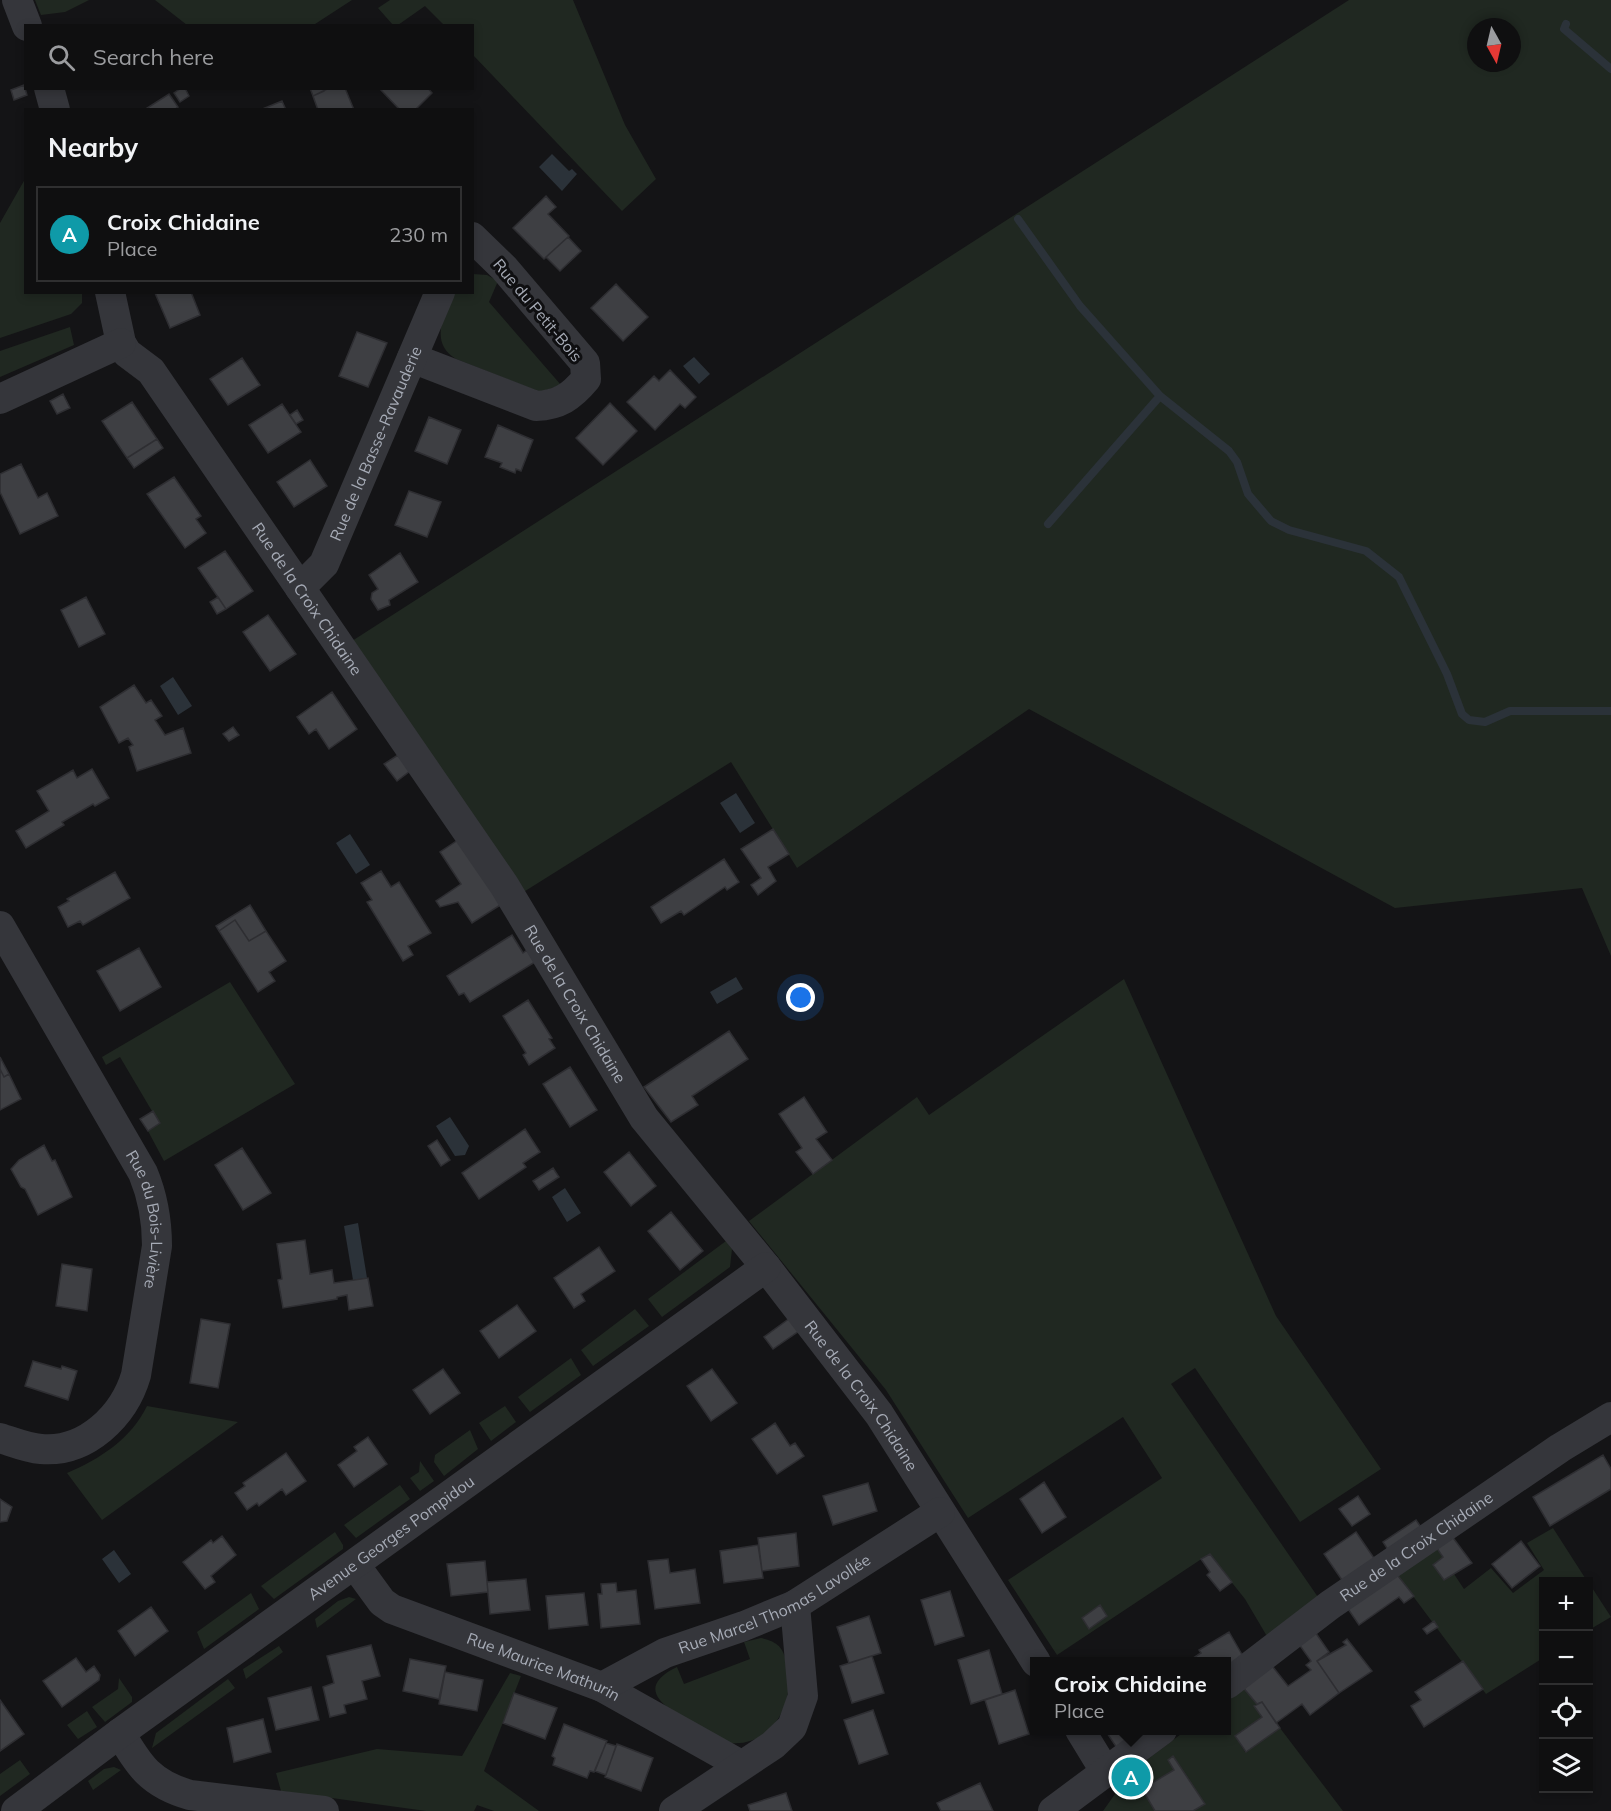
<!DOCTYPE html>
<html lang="en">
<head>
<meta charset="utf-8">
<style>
  :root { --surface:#0f0f10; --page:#181819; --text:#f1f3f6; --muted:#9b9c9f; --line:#2f2f30; --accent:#0b8043 }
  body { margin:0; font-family:Mulish,sans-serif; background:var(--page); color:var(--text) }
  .controls { position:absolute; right:18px; bottom:18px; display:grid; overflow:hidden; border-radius:0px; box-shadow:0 3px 9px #0003 }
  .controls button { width:54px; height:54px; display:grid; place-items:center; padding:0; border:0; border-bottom:2px solid var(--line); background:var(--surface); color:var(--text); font:30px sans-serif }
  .compass { position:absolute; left:1467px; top:18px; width:54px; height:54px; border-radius:50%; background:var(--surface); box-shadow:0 3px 9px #0003; rotate:172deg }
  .you { position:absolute; left:801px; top:998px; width:21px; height:21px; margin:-15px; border:4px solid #fff; border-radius:50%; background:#1a73e8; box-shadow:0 0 0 9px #1a73e833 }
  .badge { display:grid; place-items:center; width:39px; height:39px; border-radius:50%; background:var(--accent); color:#fff; font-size:20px; font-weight:700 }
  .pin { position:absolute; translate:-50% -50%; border:3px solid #fff; box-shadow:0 2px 6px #0006 }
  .popup { position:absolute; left:1030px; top:1657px; width:201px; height:78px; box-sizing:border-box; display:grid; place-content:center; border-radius:0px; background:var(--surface); filter:drop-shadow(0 2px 4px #0005); font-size:20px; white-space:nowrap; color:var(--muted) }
  .popup b { font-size:22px; color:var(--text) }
  .popup::after { content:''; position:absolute; left:50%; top:100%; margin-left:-12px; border:12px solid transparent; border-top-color:var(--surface) }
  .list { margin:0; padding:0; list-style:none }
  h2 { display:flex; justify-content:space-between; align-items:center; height:78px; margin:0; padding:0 24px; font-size:26px }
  h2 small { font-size:20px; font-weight:400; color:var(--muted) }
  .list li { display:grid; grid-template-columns:39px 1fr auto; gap:18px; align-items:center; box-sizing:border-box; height:96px; margin:0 12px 12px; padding:0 12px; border:2px solid var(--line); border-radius:0px }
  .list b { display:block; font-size:22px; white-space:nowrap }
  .list p { margin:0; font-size:20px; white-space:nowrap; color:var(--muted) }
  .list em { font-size:20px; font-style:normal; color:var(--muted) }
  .icon { flex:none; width:33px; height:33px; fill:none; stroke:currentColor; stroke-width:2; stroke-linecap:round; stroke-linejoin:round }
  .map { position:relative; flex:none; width:1611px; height:1811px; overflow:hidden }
  .search { position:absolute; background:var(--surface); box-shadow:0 3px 9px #0003; left:24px; top:24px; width:450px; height:66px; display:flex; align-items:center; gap:15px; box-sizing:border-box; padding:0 21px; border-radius:0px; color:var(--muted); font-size:22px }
  .panel { position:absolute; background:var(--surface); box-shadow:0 3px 9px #0003; left:24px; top:108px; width:450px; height:186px; border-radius:0px }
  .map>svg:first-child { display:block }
  .green { fill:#202821; fill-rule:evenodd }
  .water { fill:#2b3239 }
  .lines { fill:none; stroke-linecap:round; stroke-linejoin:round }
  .stream { stroke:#2b3239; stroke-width:8 }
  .building { fill:#3e3f43; stroke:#2e2e32; stroke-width:1.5 }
  .minor { stroke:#35363b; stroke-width:30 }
  .labels { text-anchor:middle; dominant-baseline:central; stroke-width:6; stroke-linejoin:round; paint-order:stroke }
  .street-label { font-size:16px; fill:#a6abb6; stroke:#0f0f11 }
</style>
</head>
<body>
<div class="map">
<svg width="1611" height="1811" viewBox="0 0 1611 1811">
  <rect width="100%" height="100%" fill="#141416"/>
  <!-- green -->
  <path class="green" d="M 35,0 L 89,0 L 65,12 L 41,15 Z
    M 155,0 L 352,0 L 312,26 L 187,25 Z
    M 390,0 L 573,0 L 625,125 L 656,179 L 622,211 L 473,55 L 472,26 L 444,25 L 425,6 L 398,25 L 393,25 L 378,8 Z
    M 1349,0 L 1611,0 L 1611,956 L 1582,888 L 1395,908 L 1029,709 L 797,868 L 731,762 L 522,893 L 352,641 ZM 1476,27 L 1512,27 L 1512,63 L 1476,63 Z
    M 25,179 L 26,292 L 82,293 L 82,303 L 71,314 L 0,338 L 0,223 Z
    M 473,274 L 487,275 L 498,281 L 489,302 L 561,385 L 540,392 L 456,359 C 429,343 444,315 453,293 L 472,292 Z
    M 70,327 L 74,345 L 0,377 L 0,351 Z
    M 1124,979 L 1276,1316 L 1381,1469 L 1300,1522 L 1195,1368 L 1171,1384 L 1320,1600 L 1268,1638 L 1245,1599 L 1209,1554 L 1057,1655 L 1008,1580 L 1162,1478 L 1123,1417 L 968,1518 L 886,1390 L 749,1221 L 917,1097 L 929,1115 ZM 1100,1605 L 1106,1616 L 1089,1629 L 1082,1618 Z
    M 230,982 L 295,1084 L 164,1161 L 148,1131 L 159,1123 L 120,1057 L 106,1065 L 102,1057 Z
    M 726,1241 L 732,1249 L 730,1267 L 662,1317 L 648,1299 Z
    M 635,1309 L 649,1326 L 593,1366 L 581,1350 Z
    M 571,1358 L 581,1375 L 530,1412 L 518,1397 Z
    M 147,1406 L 238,1422 L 102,1520 L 67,1473 C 100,1459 131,1439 147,1406 Z
    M 505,1406 L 516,1422 L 491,1441 L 479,1423 Z
    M 470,1430 L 478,1449 L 444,1476 L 434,1462 L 435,1455 Z
    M 420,1461 L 434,1481 L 420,1491 L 410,1478 L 419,1472 Z
    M 400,1485 L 410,1499 L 356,1538 L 344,1525 Z
    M 1553,1528 L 1587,1581 L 1544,1582 L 1543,1658 L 1486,1694 L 1395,1572 L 1436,1547 L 1464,1589 L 1491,1568 L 1513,1593 L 1544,1570 L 1527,1543 Z
    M 335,1532 L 343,1545 L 343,1549 L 274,1599 L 261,1586 Z
    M 1589,1583 L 1611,1617 L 1589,1630 L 1588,1630 Z
    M 251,1593 L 259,1609 L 204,1649 L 197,1632 Z
    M 349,1597 L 356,1599 L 317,1628 L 315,1619 L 338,1601 Z
    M 761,1638 C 778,1642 783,1647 787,1664 C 796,1701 773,1747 730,1743 C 720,1742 706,1730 698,1726 C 672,1712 629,1690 677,1667 L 684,1684 L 750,1659 L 744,1642 Z
    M 279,1646 L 283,1652 L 246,1679 L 243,1669 Z
    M 510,1673 L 521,1676 L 484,1771 L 539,1811 L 494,1811 L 477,1805 L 474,1811 L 426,1811 L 281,1791 L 276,1773 L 377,1749 L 462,1756 Z
    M 119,1678 L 132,1697 L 132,1702 L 105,1722 L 92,1707 L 118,1689 Z
    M 228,1679 L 235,1688 L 152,1748 L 156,1733 Z
    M 1241,1685 L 1257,1704 L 1255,1707 L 1262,1717 L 1235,1736 L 1245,1752 L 1280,1728 L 1343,1811 L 1193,1811 L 1205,1804 L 1173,1756 L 1168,1760 L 1174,1770 L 1142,1789 L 1155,1811 L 1103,1811 L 1127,1777 L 1130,1781 L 1135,1778 L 1131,1772 L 1185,1731 L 1227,1730 L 1227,1696 Z
    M 87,1711 L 97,1727 L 78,1739 L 67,1725 Z
    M 20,1760 L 30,1774 L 0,1796 L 0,1774 Z
    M 114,1767 L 121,1770 L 93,1790 L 88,1781 L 104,1769 Z"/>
  <!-- water -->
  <path class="water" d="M 552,154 L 569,171 L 572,169 L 577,174 L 562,191 L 539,167 Z
    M 694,357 L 710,374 L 699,384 L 683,366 Z
    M 173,677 L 192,706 L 178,715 L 160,686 Z
    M 736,793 L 755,823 L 740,833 L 720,803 Z
    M 350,834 L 370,865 L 356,874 L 336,843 Z
    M 736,977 L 743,989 L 717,1004 L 710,992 Z
    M 450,1117 L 469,1146 L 465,1155 L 455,1156 L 436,1126 Z
    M 565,1188 L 581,1213 L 567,1222 L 552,1197 Z
    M 358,1223 L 367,1278 L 353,1280 L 344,1226 Z
    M 114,1550 L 131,1574 L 119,1583 L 102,1559 Z"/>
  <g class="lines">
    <!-- stream -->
    <path class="stream" d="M 1566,24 L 1564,29 L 1611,69
      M 1018,219 L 1080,306 L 1160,396 L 1229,451 L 1237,462 L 1248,494 L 1271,521 L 1289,530 L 1366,551 L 1399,577 L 1447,674 L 1462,714 L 1469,720 L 1485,722 L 1510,711 L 1611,711
      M 1048,524 L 1160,396"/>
  </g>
  <!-- building -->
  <path class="building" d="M 24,85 L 27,95 L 14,100 L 11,90 Z
    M 181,88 L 185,88 L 189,96 L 180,102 L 174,93 Z
    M 310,88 L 323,88 L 324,91 L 313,96 Z
    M 329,88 L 345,88 L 354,110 L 318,110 L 313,96 Z
    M 382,88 L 428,88 L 432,93 L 415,110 L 400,110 L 381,90 Z
    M 169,94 L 178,107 L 174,110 L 144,110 Z
    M 282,101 L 286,110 L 260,110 Z
    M 546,196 L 556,207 L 548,214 L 569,236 L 544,259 L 513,228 Z
    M 568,237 L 581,251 L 560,271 L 546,257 Z
    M 616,284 L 648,317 L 623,341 L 591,308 Z
    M 191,292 L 200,315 L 170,328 L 155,293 Z
    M 357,332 L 387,343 L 368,387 L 339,376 Z
    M 242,358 L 260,385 L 228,405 L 210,379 Z
    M 670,370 L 696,397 L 685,408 L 680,404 L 655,430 L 627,402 L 654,376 L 659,381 Z
    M 63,394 L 70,408 L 57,414 L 50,401 Z
    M 132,402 L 157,439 L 127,458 L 102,421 Z
    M 610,403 L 637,431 L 603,465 L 576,438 Z
    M 282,404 L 301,432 L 268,453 L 249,425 Z
    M 297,410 L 303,420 L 296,424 L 290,415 Z
    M 429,417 L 461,430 L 447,464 L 415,451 Z
    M 498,425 L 533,440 L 521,471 L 516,469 L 515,473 L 500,467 L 502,463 L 485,457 Z
    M 157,439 L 163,448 L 134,468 L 127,458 Z
    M 310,460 L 327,486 L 294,507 L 277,482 Z
    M 21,464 L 38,498 L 47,493 L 58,516 L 20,534 L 0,492 L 0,474 Z
    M 174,477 L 201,516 L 196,519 L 206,533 L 185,548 L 147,494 Z
    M 409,491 L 441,502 L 427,537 L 395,525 Z
    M 225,551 L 253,591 L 226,609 L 198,568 Z
    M 400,553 L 418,582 L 389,600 L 390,605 L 378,610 L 371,599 L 372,593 L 378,589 L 369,575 Z
    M 86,597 L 105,634 L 79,647 L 61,610 Z
    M 218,597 L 226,609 L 217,614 L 210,602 Z
    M 268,615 L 296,654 L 270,671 L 243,632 Z
    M 134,685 L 146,703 L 151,700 L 162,716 L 155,720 L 165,735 L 183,728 L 191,753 L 137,771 L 129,747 L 133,745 L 128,738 L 119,743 L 100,707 Z
    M 332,692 L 357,729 L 329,749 L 316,729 L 309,734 L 297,717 Z
    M 233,727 L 239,735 L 229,741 L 223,734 Z
    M 398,755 L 410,771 L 397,781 L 384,764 Z
    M 92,769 L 109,798 L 95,806 L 93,804 L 62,822 L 64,825 L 26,848 L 16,831 L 49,811 L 37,791 L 73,770 L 77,778 Z
    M 773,829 L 789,854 L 768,867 L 776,881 L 758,895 L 751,885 L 761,878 L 741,849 Z
    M 461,838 L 502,904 L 472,923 L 458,902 L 440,907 L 436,901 L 461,884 L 440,852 Z
    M 724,859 L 739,882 L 727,890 L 725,887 L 684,915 L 681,911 L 661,923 L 651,907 Z
    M 381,871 L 391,887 L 399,882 L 431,933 L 408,946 L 413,955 L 403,961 L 367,902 L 372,900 L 361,883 Z
    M 115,872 L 130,898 L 83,925 L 80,921 L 68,927 L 58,907 L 69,901 L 67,899 Z
    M 250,905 L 266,931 L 249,941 L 235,920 L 219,931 L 216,926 Z
    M 235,920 L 249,941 L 266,931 L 286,961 L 269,972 L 275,981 L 258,992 L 219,931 Z
    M 512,935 L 523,953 L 527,950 L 535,962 L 470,1002 L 464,993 L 459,995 L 447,976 Z
    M 139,948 L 161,987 L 120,1011 L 97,971 Z
    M 528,1000 L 552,1038 L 549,1039 L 555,1048 L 529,1065 L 523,1055 L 526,1053 L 503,1016 Z
    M 729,1031 L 748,1059 L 692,1096 L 698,1105 L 671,1122 L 644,1087 Z
    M 0,1057 L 9,1074 L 4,1077 L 0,1069 Z
    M 570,1067 L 597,1110 L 570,1127 L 543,1084 Z
    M 0,1069 L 4,1077 L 9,1074 L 21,1099 L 0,1110 Z
    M 804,1097 L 827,1132 L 816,1139 L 832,1160 L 813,1174 L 796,1152 L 802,1148 L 779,1114 Z
    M 153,1111 L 160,1123 L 148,1131 L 140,1119 Z
    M 525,1129 L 540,1152 L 523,1163 L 526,1167 L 479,1199 L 462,1173 Z
    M 437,1140 L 450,1160 L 441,1166 L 428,1146 Z
    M 44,1145 L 52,1161 L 55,1160 L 72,1197 L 38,1215 L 25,1189 L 21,1187 L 11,1169 L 19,1160 Z
    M 242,1148 L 271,1193 L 243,1210 L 215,1165 Z
    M 629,1152 L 656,1186 L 631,1206 L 604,1172 Z
    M 553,1168 L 559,1177 L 539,1190 L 533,1181 Z
    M 671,1212 L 703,1251 L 680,1270 L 648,1231 Z
    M 305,1240 L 310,1274 L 332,1270 L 334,1283 L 368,1278 L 373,1306 L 349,1310 L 347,1295 L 337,1297 L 337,1299 L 283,1308 L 278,1280 L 282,1279 L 277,1244 Z
    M 599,1247 L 615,1271 L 581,1294 L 585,1301 L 574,1308 L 554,1278 Z
    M 62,1264 L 92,1269 L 87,1311 L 56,1306 Z
    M 517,1305 L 536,1331 L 499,1358 L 480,1331 Z
    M 790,1318 L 799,1331 L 773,1349 L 764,1337 Z
    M 201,1319 L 230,1324 L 218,1388 L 190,1383 Z
    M 33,1361 L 61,1369 L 62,1366 L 77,1371 L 68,1400 L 25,1386 Z
    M 443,1369 L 460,1393 L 430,1414 L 413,1390 Z
    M 712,1369 L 737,1403 L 711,1421 L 687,1386 Z
    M 775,1423 L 790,1446 L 795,1443 L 804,1456 L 777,1474 L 752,1439 Z
    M 368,1437 L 387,1464 L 354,1487 L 338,1465 L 357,1451 L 354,1447 Z
    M 286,1453 L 306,1481 L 286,1495 L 282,1489 L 259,1506 L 257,1503 L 247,1510 L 235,1493 L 245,1486 L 243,1483 Z
    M 1603,1455 L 1611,1469 L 1611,1489 L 1550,1526 L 1533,1497 Z
    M 1044,1482 L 1066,1517 L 1042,1533 L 1020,1499 Z
    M 868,1483 L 877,1511 L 833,1525 L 823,1496 Z
    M 1358,1496 L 1370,1514 L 1352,1526 L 1339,1509 Z
    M 0,1499 L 12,1507 L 7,1521 L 0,1522 Z
    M 1416,1520 L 1423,1530 L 1390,1553 L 1383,1542 Z
    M 1356,1532 L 1376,1561 L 1344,1583 L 1324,1554 Z
    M 796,1533 L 799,1566 L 762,1571 L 758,1538 Z
    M 1451,1535 L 1472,1563 L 1444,1580 L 1433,1565 L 1443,1557 L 1436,1547 Z
    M 222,1536 L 236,1555 L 211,1576 L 215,1582 L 205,1589 L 183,1562 L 211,1540 L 213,1543 Z
    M 1521,1541 L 1540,1566 L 1512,1588 L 1492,1564 Z
    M 758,1545 L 763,1578 L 724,1583 L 720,1551 Z
    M 1210,1554 L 1232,1582 L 1220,1591 L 1207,1575 L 1210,1572 L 1201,1559 Z
    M 668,1559 L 670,1573 L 695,1569 L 700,1603 L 655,1609 L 648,1561 Z
    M 485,1561 L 488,1592 L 451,1596 L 447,1564 Z
    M 1395,1572 L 1414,1596 L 1404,1603 L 1399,1597 L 1359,1625 L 1346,1606 Z
    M 526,1579 L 530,1610 L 490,1614 L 487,1582 Z
    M 616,1583 L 617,1592 L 636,1590 L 640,1624 L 601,1628 L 598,1594 L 602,1594 L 601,1584 Z
    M 950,1591 L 964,1636 L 935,1645 L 921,1600 Z
    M 584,1593 L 588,1625 L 549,1629 L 546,1596 Z
    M 1100,1605 L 1107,1616 L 1089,1629 L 1082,1618 Z
    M 151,1607 L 168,1631 L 135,1656 L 118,1631 Z
    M 869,1616 L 881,1653 L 849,1663 L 837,1627 Z
    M 1434,1621 L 1438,1627 L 1427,1634 L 1423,1629 Z
    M 1313,1629 L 1329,1652 L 1317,1661 L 1339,1693 L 1310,1715 L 1302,1704 L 1276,1723 L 1262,1702 L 1257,1704 L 1241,1685 L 1269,1662 L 1288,1686 L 1311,1670 L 1306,1665 L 1311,1661 L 1296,1640 Z
    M 1229,1632 L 1244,1658 L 1227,1673 L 1227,1662 L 1187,1662 L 1201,1653 L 1199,1650 Z
    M 1347,1639 L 1372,1671 L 1339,1693 L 1317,1661 L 1346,1645 L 1343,1642 Z
    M 371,1645 L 380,1676 L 362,1681 L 367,1699 L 344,1705 L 346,1713 L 330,1717 L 323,1687 L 334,1683 L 327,1656 Z
    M 989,1650 L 1002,1694 L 971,1704 L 958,1660 Z
    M 872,1656 L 884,1693 L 852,1703 L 840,1666 Z
    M 76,1658 L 86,1672 L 94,1666 L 100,1675 L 99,1680 L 62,1707 L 43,1681 Z
    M 410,1659 L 446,1666 L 439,1699 L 403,1691 Z
    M 1463,1661 L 1483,1689 L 1424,1727 L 1411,1706 L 1421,1700 L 1415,1692 Z
    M 445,1672 L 483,1680 L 477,1711 L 439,1704 Z
    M 311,1687 L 319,1720 L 276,1730 L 268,1698 Z
    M 1015,1690 L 1029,1734 L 999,1744 L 985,1700 Z
    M 514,1693 L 557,1708 L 545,1739 L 503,1723 Z
    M 0,1700 L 24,1734 L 0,1751 Z
    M 1262,1702 L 1280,1728 L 1246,1752 L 1235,1736 L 1262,1717 L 1254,1706 Z
    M 873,1710 L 888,1754 L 859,1764 L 844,1720 Z
    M 263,1719 L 271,1752 L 234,1762 L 227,1728 Z
    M 564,1724 L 607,1741 L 594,1772 L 590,1771 L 587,1778 L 553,1765 L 555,1758 L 552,1756 Z
    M 1105,1730 L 1144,1730 L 1117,1748 Z
    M 606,1743 L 616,1746 L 606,1775 L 595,1771 Z
    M 617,1744 L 653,1758 L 641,1791 L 605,1777 Z
    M 1173,1756 L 1205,1804 L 1193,1811 L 1155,1811 L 1142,1789 L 1174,1770 L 1168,1760 Z
    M 980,1783 L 993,1811 L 941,1811 L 937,1803 Z
    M 786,1793 L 792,1811 L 750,1811 L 748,1805 Z"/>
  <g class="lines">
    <!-- minor -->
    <g class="minor">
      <path d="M 17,0 L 27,26"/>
      <path d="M 49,88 L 55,110"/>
      <path id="s1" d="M 110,292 L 121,343 L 127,353 L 151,371 L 504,885 L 644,1118 L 766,1267 L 879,1414 L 1036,1662"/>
      <path d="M 412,358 L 536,406 C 559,405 571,397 586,379 L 585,363 L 504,268 L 472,237"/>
      <path d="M 0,399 L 121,343"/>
      <path id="s2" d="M 300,588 L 324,564 L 440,292"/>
      <path id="s3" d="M 0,926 L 143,1173 C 153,1197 157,1219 157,1246 L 136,1375 C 124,1416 86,1453 41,1449 C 27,1448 13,1442 0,1438"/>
      <path id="s4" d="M 355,1565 L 382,1602 L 392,1609 L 602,1687 L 741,1765"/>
      <path id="s5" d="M 1227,1684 L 1330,1605 L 1560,1448 L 1611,1417"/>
      <path id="s6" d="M 602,1687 L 665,1653 L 744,1626 L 795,1605 L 940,1512"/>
      <path d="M 1080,1730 L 1105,1771"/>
      <path d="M 120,1733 C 139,1766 151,1784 190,1795 L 324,1811"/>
      <path id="s7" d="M 16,1811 L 120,1733 L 766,1267"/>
      <path d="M 674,1811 L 773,1745 L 792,1727 L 803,1696 L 795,1605"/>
      <path d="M 1053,1811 L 1162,1730"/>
    </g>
  </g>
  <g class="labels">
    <!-- street labels -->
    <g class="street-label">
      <text transform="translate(538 310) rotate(50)">Rue du Petit-Bois</text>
      <text stroke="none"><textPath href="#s2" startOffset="165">Rue de la Basse-Ravauderie</textPath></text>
      <text stroke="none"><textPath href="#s1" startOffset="370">Rue de la Croix Chidaine</textPath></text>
      <text stroke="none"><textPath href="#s1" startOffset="856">Rue de la Croix Chidaine</textPath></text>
      <text stroke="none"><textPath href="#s3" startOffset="332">Rue du Bois-Livière</textPath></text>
      <text stroke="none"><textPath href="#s1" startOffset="1342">Rue de la Croix Chidaine</textPath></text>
      <text stroke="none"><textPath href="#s7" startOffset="464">Avenue Georges Pompidou</textPath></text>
      <text stroke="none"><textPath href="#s5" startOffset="234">Rue de la Croix Chidaine</textPath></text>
      <text stroke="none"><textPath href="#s6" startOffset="192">Rue Marcel Thomas Lavollée</textPath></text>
      <text stroke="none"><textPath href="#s4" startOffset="220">Rue Maurice Mathurin</textPath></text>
    </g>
  </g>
</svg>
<div class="controls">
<button>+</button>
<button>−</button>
<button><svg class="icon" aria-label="locate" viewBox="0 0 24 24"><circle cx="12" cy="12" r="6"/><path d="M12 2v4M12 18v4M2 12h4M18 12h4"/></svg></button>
<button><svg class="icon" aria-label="layers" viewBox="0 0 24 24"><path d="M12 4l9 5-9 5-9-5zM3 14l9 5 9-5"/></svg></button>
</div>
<svg class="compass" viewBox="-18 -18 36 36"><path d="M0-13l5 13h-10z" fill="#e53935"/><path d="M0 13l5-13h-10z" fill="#9b9c9f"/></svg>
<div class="you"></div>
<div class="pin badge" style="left:1131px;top:1777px;background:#0f9aa8">A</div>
<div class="popup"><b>Croix Chidaine</b>Place</div>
<div class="search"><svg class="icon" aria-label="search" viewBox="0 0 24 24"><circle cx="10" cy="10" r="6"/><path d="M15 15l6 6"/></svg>Search here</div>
<section class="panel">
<h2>Nearby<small></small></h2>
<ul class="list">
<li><span class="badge" style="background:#0f9aa8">A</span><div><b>Croix Chidaine</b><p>Place</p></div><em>230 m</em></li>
</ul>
</section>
</div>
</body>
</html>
